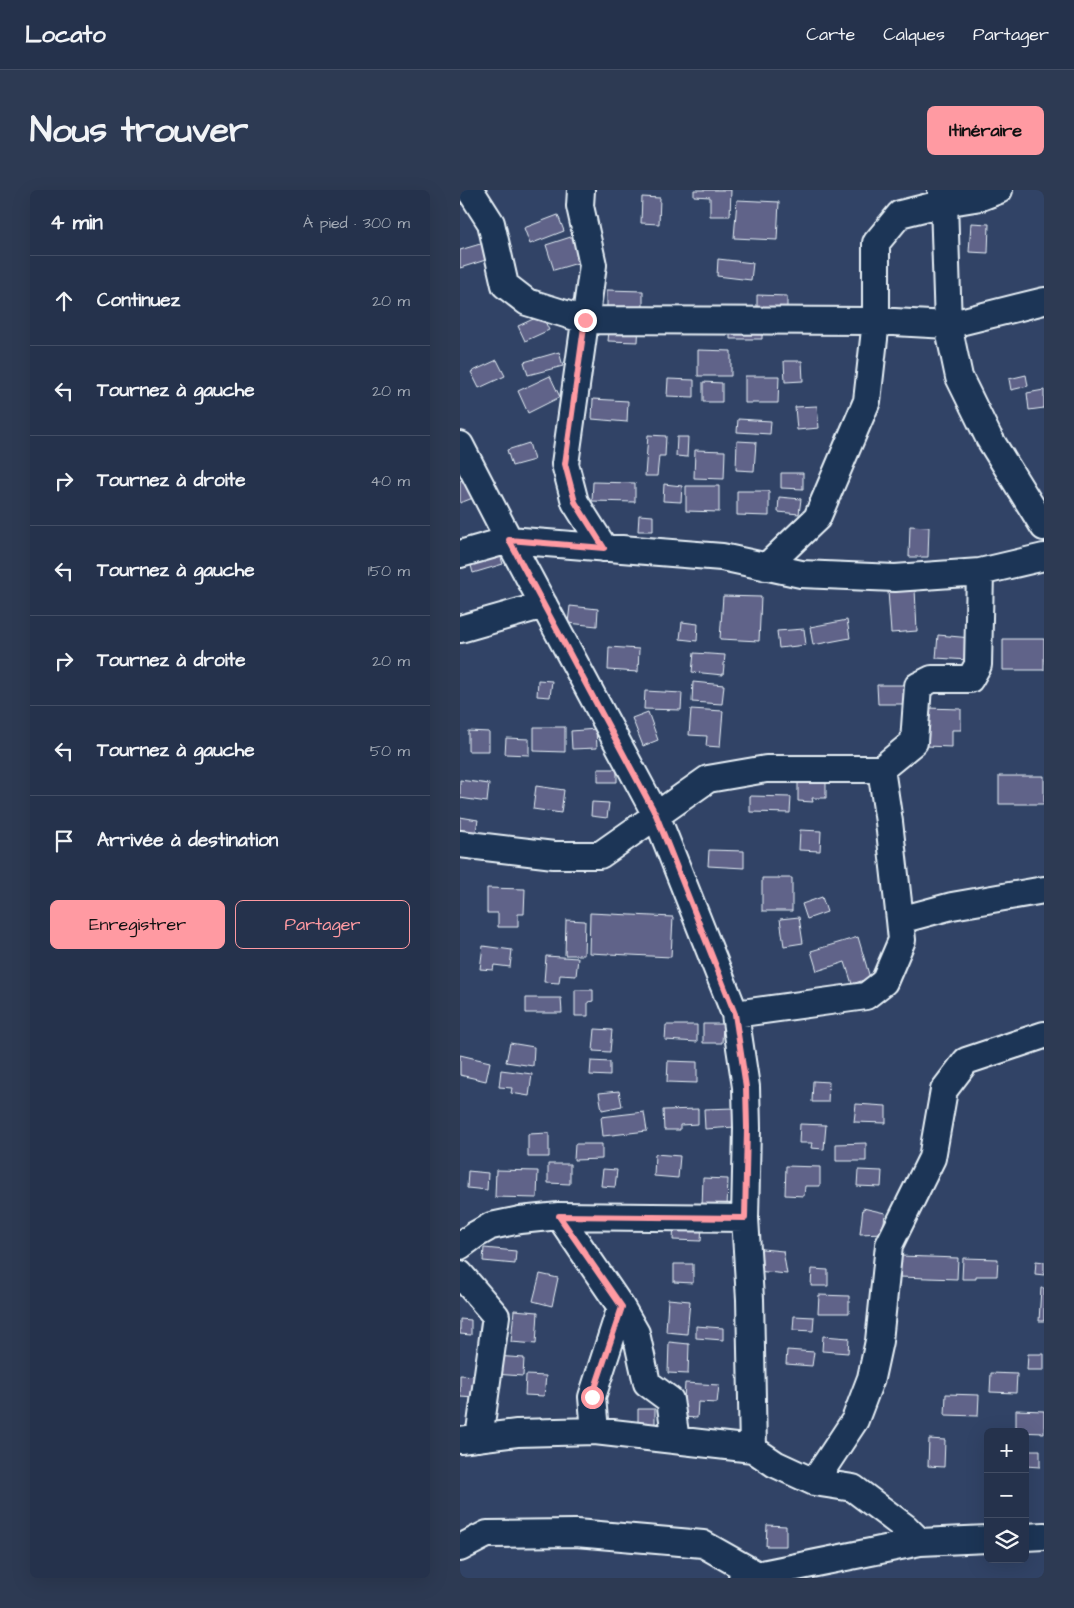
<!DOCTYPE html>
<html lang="fr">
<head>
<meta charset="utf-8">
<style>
  :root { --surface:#25324c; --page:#2d3a53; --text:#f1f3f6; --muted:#a3aab5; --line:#424d64; --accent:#ff9aa2 }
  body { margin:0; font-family:"Architects Daughter",sans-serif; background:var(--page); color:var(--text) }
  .controls { position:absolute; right:15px; bottom:15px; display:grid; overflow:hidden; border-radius:8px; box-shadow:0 5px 20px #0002 }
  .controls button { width:45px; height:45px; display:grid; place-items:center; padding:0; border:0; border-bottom:1px solid var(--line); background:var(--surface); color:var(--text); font:25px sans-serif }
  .stop { position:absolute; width:15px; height:15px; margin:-11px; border:4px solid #ff9aa2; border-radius:50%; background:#fff }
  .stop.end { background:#ff9aa2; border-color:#fff; box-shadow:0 1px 5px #0008 }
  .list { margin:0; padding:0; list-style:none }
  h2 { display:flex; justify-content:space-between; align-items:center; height:65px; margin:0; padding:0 20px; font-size:21px }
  h2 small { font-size:16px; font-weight:400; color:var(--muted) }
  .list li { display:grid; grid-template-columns:32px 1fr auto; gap:15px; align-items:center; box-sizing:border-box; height:90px; padding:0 20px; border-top:1px solid var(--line) }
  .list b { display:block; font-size:19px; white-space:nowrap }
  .list em { font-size:16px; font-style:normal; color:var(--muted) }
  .actions { display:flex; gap:10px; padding:15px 20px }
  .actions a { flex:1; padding:11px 0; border:1px solid var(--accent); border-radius:8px; text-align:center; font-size:18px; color:var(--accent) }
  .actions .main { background:var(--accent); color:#111 }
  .icon { flex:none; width:28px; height:28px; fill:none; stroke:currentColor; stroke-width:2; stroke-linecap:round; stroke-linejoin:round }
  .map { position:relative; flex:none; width:584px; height:1388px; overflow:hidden; border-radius:8px }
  header { display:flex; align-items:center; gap:30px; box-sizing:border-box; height:70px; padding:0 25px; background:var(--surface); border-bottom:1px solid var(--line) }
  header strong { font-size:24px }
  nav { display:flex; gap:28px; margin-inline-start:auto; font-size:18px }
  .intro { display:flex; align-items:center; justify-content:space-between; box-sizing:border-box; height:120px; padding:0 30px }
  h1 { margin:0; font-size:35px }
  .button { padding:12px 22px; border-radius:8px; background:var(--accent); color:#111; font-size:18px; font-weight:700 }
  main { display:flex; gap:30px; padding:0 30px }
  aside { flex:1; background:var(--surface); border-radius:8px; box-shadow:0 5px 20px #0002 }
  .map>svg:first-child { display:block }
  .building { fill:#606489; stroke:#e8f1f8 }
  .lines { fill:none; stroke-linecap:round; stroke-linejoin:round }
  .minor-casing { stroke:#e8f1f8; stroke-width:30 }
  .minor { stroke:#1d3557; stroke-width:26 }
  .route { stroke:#ff9aa2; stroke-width:6 }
</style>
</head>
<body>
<header>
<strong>Locato</strong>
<nav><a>Carte</a><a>Calques</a><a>Partager</a></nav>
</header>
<div class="intro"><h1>Nous trouver</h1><a class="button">Itinéraire</a></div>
<main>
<aside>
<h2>4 min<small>À pied · 300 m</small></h2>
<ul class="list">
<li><svg class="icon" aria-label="ahead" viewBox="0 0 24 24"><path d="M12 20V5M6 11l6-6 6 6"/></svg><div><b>Continuez</b></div><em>20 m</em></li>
<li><svg class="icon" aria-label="left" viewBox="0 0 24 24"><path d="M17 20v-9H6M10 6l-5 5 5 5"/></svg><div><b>Tournez à gauche</b></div><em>20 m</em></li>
<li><svg class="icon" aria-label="right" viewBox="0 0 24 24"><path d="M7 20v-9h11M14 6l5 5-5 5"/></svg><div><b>Tournez à droite</b></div><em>40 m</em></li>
<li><svg class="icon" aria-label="left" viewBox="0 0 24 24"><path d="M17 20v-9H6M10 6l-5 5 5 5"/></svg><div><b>Tournez à gauche</b></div><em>150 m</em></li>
<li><svg class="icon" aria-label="right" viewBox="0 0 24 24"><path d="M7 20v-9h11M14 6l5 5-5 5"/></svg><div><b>Tournez à droite</b></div><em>20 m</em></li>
<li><svg class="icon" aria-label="left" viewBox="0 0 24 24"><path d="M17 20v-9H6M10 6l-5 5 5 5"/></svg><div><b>Tournez à gauche</b></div><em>50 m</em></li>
<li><svg class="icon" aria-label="arrive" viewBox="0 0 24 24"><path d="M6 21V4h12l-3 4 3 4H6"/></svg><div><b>Arrivée à destination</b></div></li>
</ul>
<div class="actions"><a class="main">Enregistrer</a><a>Partager</a></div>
</aside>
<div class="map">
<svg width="584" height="1388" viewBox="0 0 584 1388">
  <rect width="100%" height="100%" fill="#314366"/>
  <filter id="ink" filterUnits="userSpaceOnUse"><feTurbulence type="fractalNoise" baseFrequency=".02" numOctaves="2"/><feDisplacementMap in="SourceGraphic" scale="10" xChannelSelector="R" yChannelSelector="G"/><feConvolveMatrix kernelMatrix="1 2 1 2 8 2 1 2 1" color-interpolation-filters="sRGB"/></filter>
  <g filter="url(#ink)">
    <!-- building -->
    <path class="building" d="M 234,0 L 271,0 L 270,26 L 250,26 L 250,7 L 234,6 Z
      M 182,7 L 200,8 L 199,34 L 181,33 Z
      M 277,10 L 319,12 L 317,50 L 274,48 Z
      M 98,25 L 104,41 L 70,54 L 64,38 Z
      M 511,33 L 529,34 L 528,63 L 509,62 Z
      M 120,44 L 128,70 L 94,80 L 86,55 Z
      M 27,52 L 32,68 L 0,78 L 0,60 Z
      M 258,69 L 293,73 L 291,90 L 257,86 Z
      M 147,100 L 183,101 L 183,118 L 147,117 Z
      M 297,105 L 327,106 L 327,124 L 297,123 Z
      M 82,125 L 89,140 L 65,151 L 58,136 Z
      M 150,131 L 179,132 L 178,152 L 148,151 Z
      M 270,137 L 302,137 L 302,149 L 270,149 Z
      M 238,160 L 271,161 L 271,186 L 238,186 Z
      M 99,162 L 103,176 L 68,185 L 64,172 Z
      M 37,170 L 45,186 L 19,198 L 11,182 Z
      M 324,171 L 342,171 L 343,191 L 325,192 Z
      M 566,185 L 568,196 L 551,200 L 549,189 Z
      M 90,186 L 100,207 L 68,223 L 58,201 Z
      M 285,186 L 319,186 L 318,213 L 285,213 Z
      M 208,189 L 234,190 L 234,207 L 207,206 Z
      M 243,192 L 262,193 L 262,212 L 243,212 Z
      M 584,200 L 584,218 L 569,220 L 567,203 Z
      M 133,209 L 168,211 L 167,232 L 132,229 Z
      M 357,216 L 359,238 L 337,240 L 335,217 Z
      M 278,229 L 311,231 L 310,244 L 277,242 Z
      M 188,245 L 206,246 L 205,266 L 199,266 L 197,286 L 185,286 Z
      M 217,247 L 228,247 L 227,267 L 216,266 Z
      M 277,251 L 296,252 L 294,281 L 276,280 Z
      M 69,253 L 74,270 L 52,276 L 47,260 Z
      M 235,260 L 265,261 L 264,289 L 234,288 Z
      M 321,283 L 343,283 L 343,299 L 321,298 Z
      M 10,287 L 18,306 L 0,313 L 0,291 Z
      M 133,292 L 175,293 L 175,312 L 132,311 Z
      M 204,294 L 222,296 L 221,312 L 203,311 Z
      M 226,296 L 259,296 L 259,322 L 226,321 Z
      M 277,301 L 309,301 L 309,326 L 277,325 Z
      M 319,307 L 341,309 L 339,324 L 318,322 Z
      M 179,325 L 193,326 L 193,341 L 178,341 Z
      M 450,336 L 469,337 L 468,367 L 449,367 Z
      M 38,358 L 43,374 L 13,383 L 9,368 Z
      M 455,399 L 457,441 L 431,443 L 428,401 Z
      M 263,406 L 301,407 L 299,451 L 260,449 Z
      M 110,416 L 138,419 L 137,436 L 108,433 Z
      M 387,430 L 390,448 L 353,455 L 350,437 Z
      M 222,432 L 238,434 L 237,451 L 220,449 Z
      M 344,439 L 346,455 L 319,458 L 317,441 Z
      M 478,445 L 511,448 L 509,470 L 476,468 Z
      M 543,449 L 584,449 L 584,480 L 543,480 Z
      M 149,457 L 179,459 L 178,482 L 148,480 Z
      M 234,463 L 265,465 L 263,485 L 232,482 Z
      M 78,490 L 92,491 L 90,507 L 77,506 Z
      M 233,492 L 264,495 L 262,514 L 232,512 Z
      M 417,495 L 445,495 L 445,514 L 418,514 Z
      M 185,501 L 222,503 L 221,520 L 184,519 Z
      M 465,518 L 501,519 L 501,540 L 492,540 L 492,557 L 465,556 Z
      M 231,519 L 263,521 L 260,557 L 246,556 L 247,546 L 229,545 Z
      M 188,522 L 198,550 L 183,556 L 172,528 Z
      M 74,537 L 105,537 L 105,562 L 74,561 Z
      M 136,539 L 137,558 L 112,559 L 111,541 Z
      M 8,541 L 29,542 L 29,561 L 8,561 Z
      M 46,548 L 69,549 L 69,565 L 45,564 Z
      M 138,579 L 157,579 L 157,592 L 138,592 Z
      M 539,586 L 584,586 L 584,614 L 539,614 Z
      M 338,589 L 366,589 L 366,608 L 352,608 L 353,612 L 338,611 Z
      M 0,590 L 29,594 L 27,612 L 0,608 Z
      M 76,596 L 104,600 L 101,623 L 73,619 Z
      M 290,606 L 331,607 L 330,623 L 290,622 Z
      M 132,612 L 149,613 L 147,628 L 131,626 Z
      M 0,627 L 18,630 L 14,651 L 0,649 Z
      M 340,640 L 361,641 L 360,661 L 339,660 Z
      M 249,660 L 284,661 L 284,678 L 248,676 Z
      M 302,688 L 332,688 L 332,721 L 302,721 Z
      M 27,698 L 65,699 L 64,724 L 58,724 L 58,737 L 38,737 L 38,723 L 27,723 Z
      M 362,707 L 367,722 L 347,729 L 342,714 Z
      M 130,723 L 213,727 L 211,767 L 129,763 Z
      M 339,727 L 343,753 L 324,756 L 320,729 Z
      M 106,730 L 125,731 L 124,765 L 105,765 Z
      M 398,747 L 410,788 L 392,794 L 385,772 L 357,781 L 351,761 Z
      M 23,756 L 52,760 L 50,777 L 34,775 L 33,780 L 20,779 Z
      M 86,766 L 118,768 L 116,786 L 100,785 L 99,793 L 84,792 Z
      M 115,800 L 133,800 L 133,811 L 128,812 L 128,826 L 115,826 Z
      M 66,808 L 101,808 L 102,823 L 66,823 Z
      M 243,834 L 263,834 L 262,853 L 243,853 Z
      M 206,835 L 237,835 L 237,852 L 205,850 Z
      M 135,839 L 152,840 L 150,862 L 133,861 Z
      M 50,853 L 74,857 L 73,876 L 46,872 Z
      M 0,865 L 30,872 L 26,891 L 0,885 Z
      M 131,871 L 150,872 L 150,886 L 130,885 Z
      M 208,871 L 237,872 L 237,893 L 207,892 Z
      M 41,880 L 72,884 L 69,906 L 51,903 L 52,898 L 39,897 Z
      M 353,891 L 369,892 L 368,912 L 352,912 Z
      M 159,901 L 162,916 L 142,920 L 139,903 Z
      M 396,914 L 426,916 L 426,933 L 394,932 Z
      M 274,918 L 275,937 L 245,939 L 244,919 Z
      M 238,919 L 238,934 L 220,935 L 220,940 L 204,940 L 203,920 Z
      M 184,922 L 187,941 L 143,946 L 141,927 Z
      M 340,934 L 366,935 L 364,959 L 351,958 L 352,953 L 339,953 Z
      M 89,943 L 89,967 L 68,967 L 68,944 Z
      M 406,953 L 406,971 L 376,971 L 376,954 Z
      M 115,954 L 142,954 L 142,969 L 114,970 Z
      M 195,964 L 220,966 L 218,988 L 194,986 Z
      M 88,974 L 110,974 L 110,994 L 88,993 Z
      M 326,976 L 360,977 L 360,996 L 345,996 L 344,1006 L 325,1005 Z
      M 143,979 L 157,980 L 155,997 L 141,996 Z
      M 36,980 L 78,981 L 77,1008 L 35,1007 Z
      M 398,980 L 422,981 L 421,997 L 397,996 Z
      M 8,981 L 28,983 L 27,1000 L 7,998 Z
      M 243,988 L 268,989 L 267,1019 L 242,1018 Z
      M 403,1018 L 425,1023 L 423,1043 L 400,1044 Z
      M 214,1034 L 242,1035 L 241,1051 L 213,1050 Z
      M 24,1058 L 56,1061 L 55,1074 L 23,1071 Z
      M 292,1058 L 323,1061 L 327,1084 L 297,1081 Z
      M 440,1066 L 498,1068 L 497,1089 L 439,1087 Z
      M 503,1068 L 538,1069 L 537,1086 L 516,1086 L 516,1089 L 502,1089 Z
      M 576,1071 L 584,1072 L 584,1085 L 575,1084 Z
      M 214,1074 L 233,1074 L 233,1093 L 214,1092 Z
      M 352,1079 L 368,1080 L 368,1096 L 351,1096 Z
      M 80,1084 L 98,1088 L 92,1116 L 73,1111 Z
      M 581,1098 L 584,1098 L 584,1131 L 579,1131 Z
      M 359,1105 L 389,1106 L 389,1123 L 358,1123 Z
      M 208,1109 L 230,1111 L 227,1144 L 206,1142 Z
      M 54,1120 L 78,1122 L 76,1154 L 51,1152 Z
      M 334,1126 L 354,1127 L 353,1141 L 333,1140 Z
      M 0,1129 L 11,1130 L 11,1145 L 0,1144 Z
      M 236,1136 L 263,1138 L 263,1150 L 236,1148 Z
      M 363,1146 L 389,1148 L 388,1163 L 362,1161 Z
      M 209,1152 L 229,1154 L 228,1184 L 208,1183 Z
      M 327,1160 L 354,1162 L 352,1176 L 326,1174 Z
      M 568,1164 L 584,1164 L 584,1180 L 567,1180 Z
      M 35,1166 L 64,1168 L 63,1186 L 34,1184 Z
      M 531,1183 L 557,1184 L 556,1203 L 530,1202 Z
      M 0,1185 L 19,1186 L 18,1208 L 0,1207 Z
      M 66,1185 L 86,1186 L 84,1206 L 65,1205 Z
      M 225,1193 L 259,1195 L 257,1213 L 238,1212 L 237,1228 L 223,1227 Z
      M 486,1204 L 519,1205 L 518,1226 L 485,1225 Z
      M 178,1219 L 195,1219 L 195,1237 L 178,1237 Z
      M 556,1220 L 584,1221 L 584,1243 L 556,1242 Z
      M 469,1249 L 485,1250 L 484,1277 L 468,1276 Z
      M 565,1260 L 580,1260 L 580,1277 L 565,1276 Z
      M 307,1335 L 326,1336 L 326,1356 L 306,1356 Z"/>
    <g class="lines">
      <defs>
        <path id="minor" d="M 10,0 L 31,33 L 45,95 L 67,112 L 125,130 L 416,131 L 488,135 L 584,111
          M 121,0 L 120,16 L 133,75 L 105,274 L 115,312 L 144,358
          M 481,0 L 484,13 L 488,135 L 499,187 L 529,248 L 584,337
          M 0,255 L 49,350 L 196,625 L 275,824 L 286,897 L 287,938 L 285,1028 L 290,1109 L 293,1259
          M 0,364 L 49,350 L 262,367 L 341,384 L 435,388 L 520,382 L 584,367
          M 306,377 L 357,328 L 407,211 L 416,131 L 416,53 L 440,24 L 484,13 L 521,7 L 539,0
          M 0,439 L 84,415
          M 421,579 L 429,632 L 440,730
          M 0,654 L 94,665 L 140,665 L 248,589 L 306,579 L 421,579 L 454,552 L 458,496 L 472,489 L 510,489 L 518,475 L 520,382
          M 275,824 L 406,806 L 424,792 L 442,750 L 440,730 L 492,716 L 584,700
          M 99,1026 L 161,1117 L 176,1143 L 187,1193 L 210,1210 L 216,1250
          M 0,1056 L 15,1045 L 31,1036 L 60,1030 L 99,1026 L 285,1028
          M 0,1084 L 36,1126 L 19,1248
          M 135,1241 L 132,1207 L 161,1117
          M 0,1250 L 57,1243 L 135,1241 L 293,1259 L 315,1274 L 354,1292 L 393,1298 L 446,1338 L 460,1352
          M 354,1292 L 395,1230 L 411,1188 L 419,1151 L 429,1055 L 472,968 L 484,900 L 506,871 L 584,845
          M 565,1347 L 584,1346
          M 0,1358 L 27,1344 L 116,1343 L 243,1354 L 296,1384
          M 282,1388 L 460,1352 L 528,1349"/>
      </defs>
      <!-- minor casing -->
      <use href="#minor" class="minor-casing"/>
      <!-- minor -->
      <use href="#minor" class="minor"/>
    </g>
  </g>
  <g class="lines" filter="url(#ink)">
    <!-- route -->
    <path class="route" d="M 125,130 L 105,274 L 115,312 L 144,358 L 49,350 L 196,625 L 275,824 L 286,897 L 287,938 L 285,1028 L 99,1026 L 162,1117 L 132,1207"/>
  </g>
</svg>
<div class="controls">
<button>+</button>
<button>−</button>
<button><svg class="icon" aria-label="layers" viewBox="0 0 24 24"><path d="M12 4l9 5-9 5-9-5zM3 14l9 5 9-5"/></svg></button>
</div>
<div class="stop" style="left:132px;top:1207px"></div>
<div class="stop end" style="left:125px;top:130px"></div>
</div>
</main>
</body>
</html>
